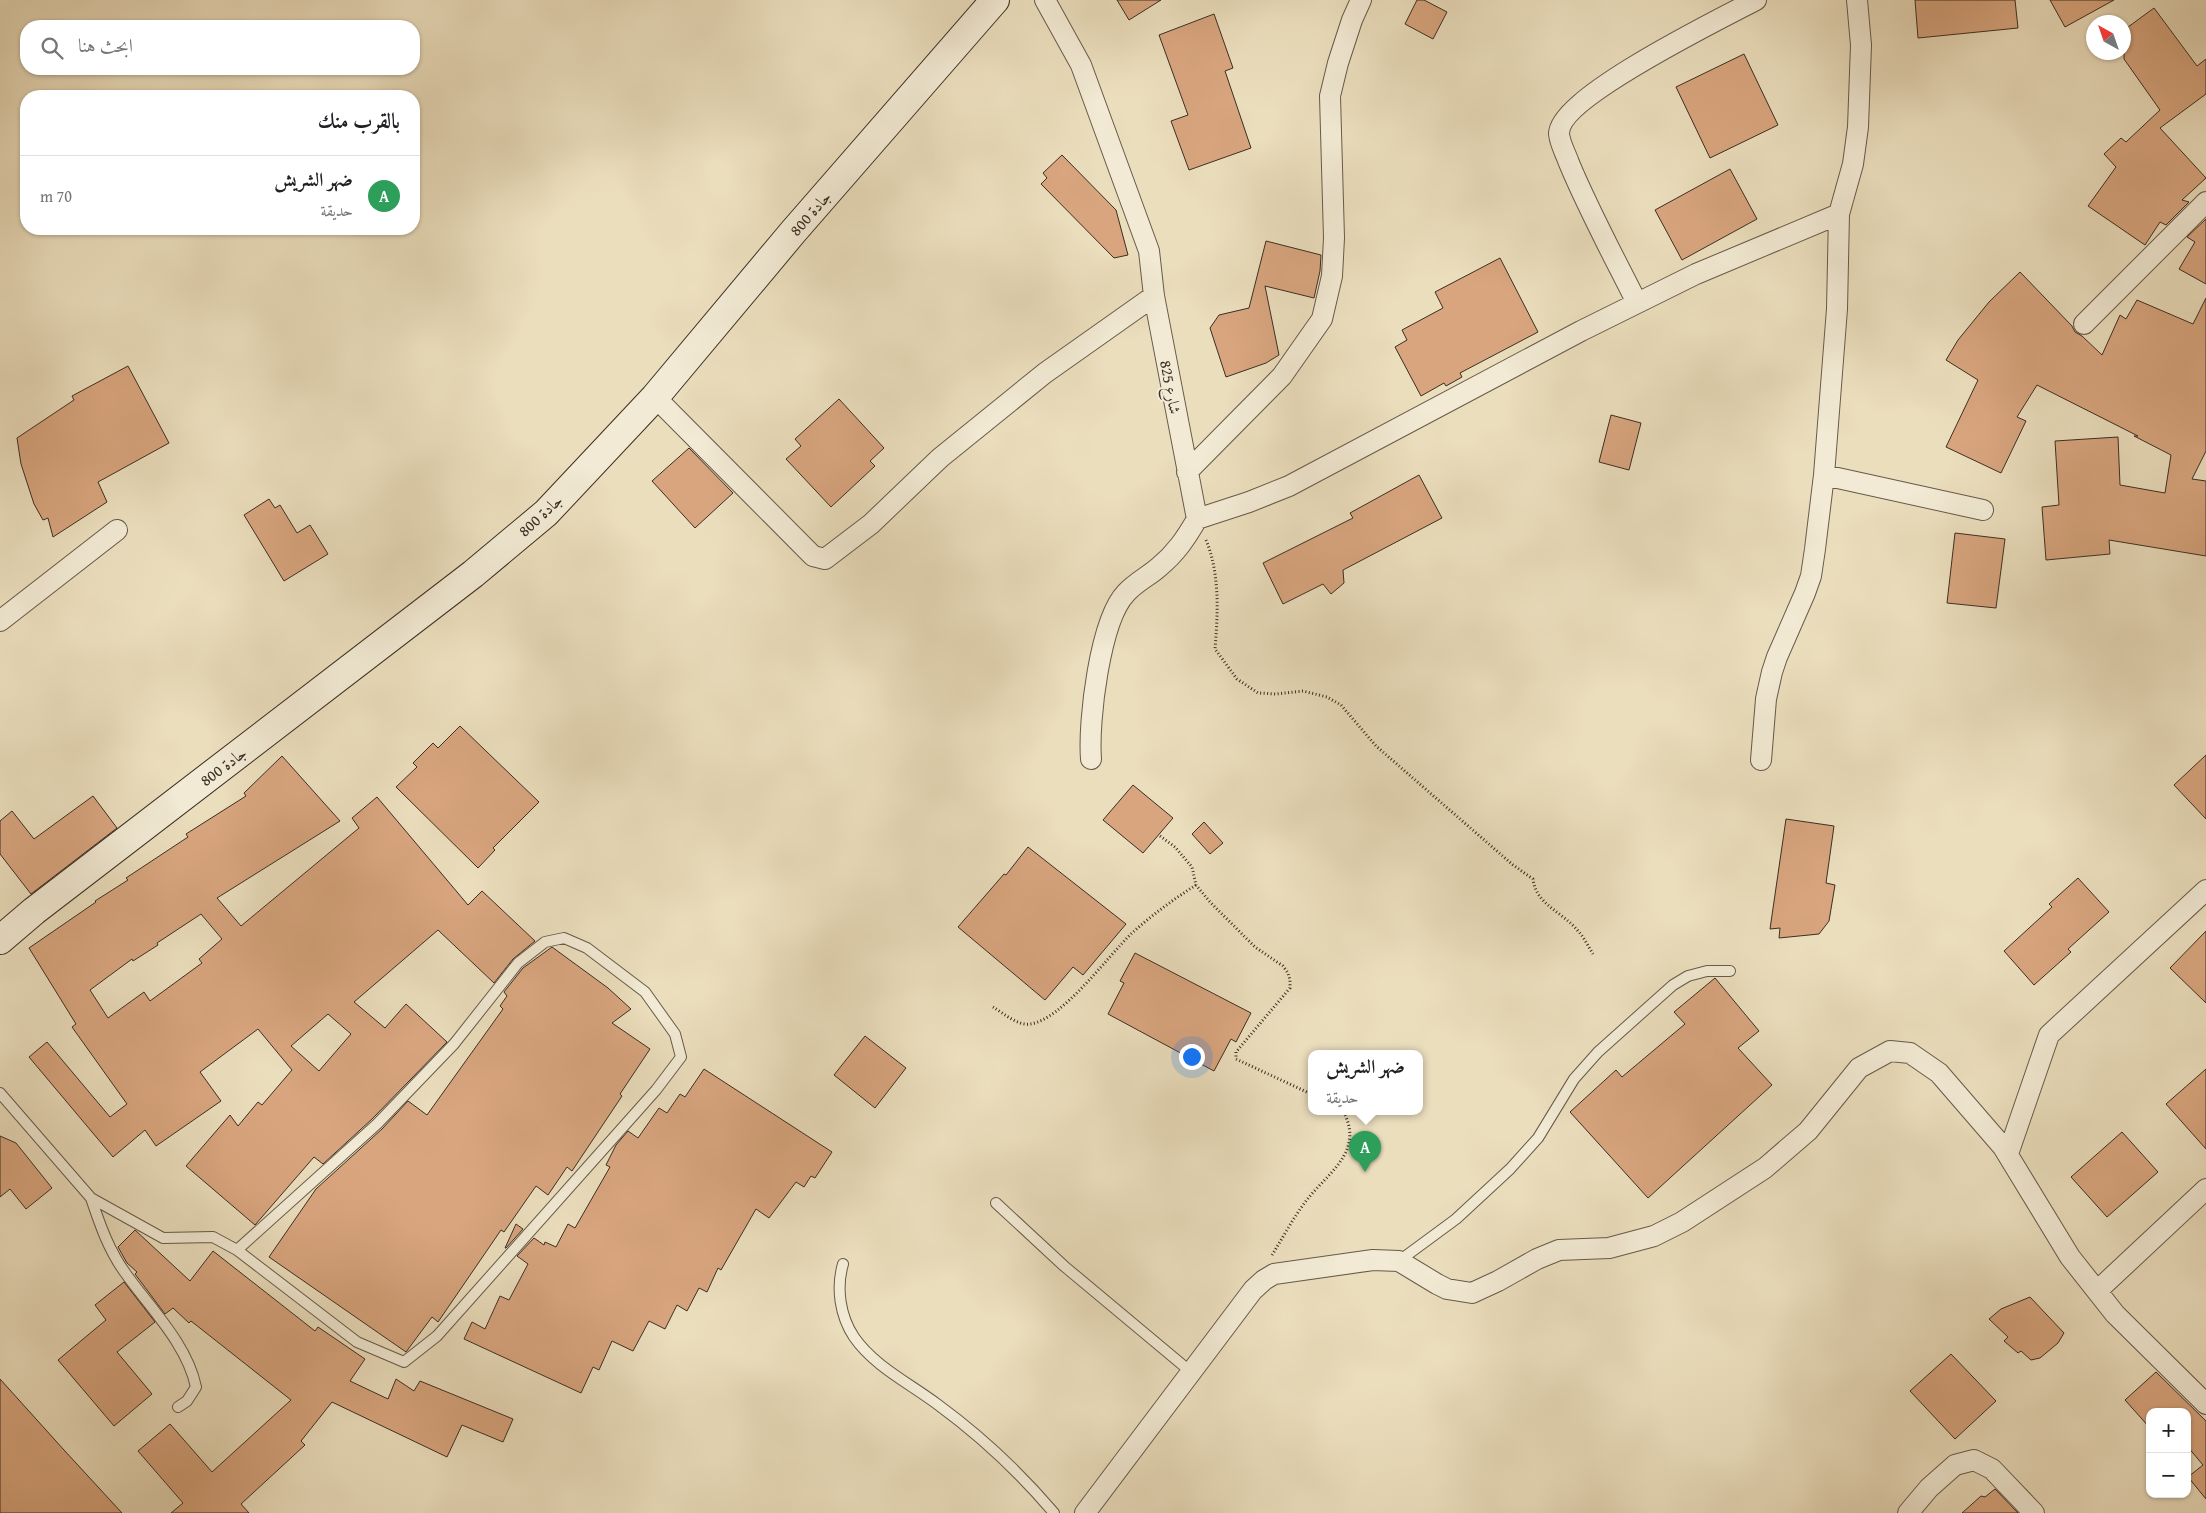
<!DOCTYPE html>
<html lang="ar">
<head>
<meta charset="utf-8">
<style>
  :root { --surface:#fff; --page:#f6f6f6; --text:#202124; --muted:#757577; --line:#e0e0e0; --accent:#2563eb }
  body { margin:0; font-family:"Gentium Book Plus",Amiri,serif; background:var(--page); color:var(--text); direction:rtl }
  .controls { position:absolute; right:15px; bottom:15px; display:grid; overflow:hidden; border-radius:10px; box-shadow:0 1px 4px #0004 }
  .controls button { width:45px; height:45px; display:grid; place-items:center; padding:0; border:0; border-bottom:1px solid var(--line); background:var(--surface); color:var(--text); font:25px sans-serif }
  .compass { position:absolute; left:2086px; top:15px; width:45px; height:45px; border-radius:50%; background:var(--surface); box-shadow:0 1px 4px #0004; rotate:320deg }
  .you { position:absolute; left:1191px; top:1056px; width:18px; height:18px; margin:-12px; border:4px solid #fff; border-radius:50%; background:#1a73e8; box-shadow:0 0 0 8px #1a73e833 }
  .badge { display:grid; place-items:center; width:32px; height:32px; border-radius:50%; background:var(--accent); color:#fff; font-size:16px; font-weight:700 }
  .pin { position:absolute; translate:-50% -41px; filter:drop-shadow(0 1px 2px #0008) }
  .pin::after { content:''; position:absolute; top:26px; width:18px; height:15px; background:inherit; clip-path:polygon(0 0,100% 0,50% 100%) }
  .popup { position:absolute; left:1308px; top:1050px; width:115px; height:65px; box-sizing:border-box; display:grid; place-content:center; border-radius:10px; background:var(--surface); filter:drop-shadow(0 1px 4px #0005); font-size:16px; white-space:nowrap; color:var(--muted) }
  .popup b { font-size:19px; color:var(--text) }
  .popup::after { content:''; position:absolute; left:50%; top:100%; margin-left:-10px; border:10px solid transparent; border-top-color:var(--surface) }
  .list { margin:0; padding:0; list-style:none }
  h2 { display:flex; justify-content:space-between; align-items:center; height:65px; margin:0; padding:0 20px; font-size:21px }
  h2 small { font-size:16px; font-weight:400; color:var(--muted) }
  .list li { display:grid; grid-template-columns:32px 1fr auto; gap:15px; align-items:center; box-sizing:border-box; height:80px; padding:0 20px; border-top:1px solid var(--line) }
  .list b { display:block; font-size:19px; white-space:nowrap }
  .list p { margin:0; font-size:16px; white-space:nowrap; color:var(--muted) }
  .list em { font-size:16px; font-style:normal; color:var(--muted) }
  .icon { flex:none; width:28px; height:28px; fill:none; stroke:currentColor; stroke-width:2; stroke-linecap:round; stroke-linejoin:round }
  .map { position:relative; flex:none; width:2206px; height:1513px; overflow:hidden; direction:ltr }
  .search { position:absolute; background:var(--surface); box-shadow:0 1px 4px #0004; left:20px; top:20px; width:400px; height:55px; display:flex; align-items:center; gap:12px; box-sizing:border-box; padding:0 18px; border-radius:20px; color:var(--muted); font-size:19px }
  .panel { position:absolute; background:var(--surface); box-shadow:0 1px 4px #0004; left:20px; top:90px; width:400px; height:145px; border-radius:20px; direction:rtl }
  .map>svg:first-child { display:block }
  .building { fill:#d8a57e; stroke:#3b2e23; fill-rule:evenodd }
  .lines { fill:none; stroke-linecap:round; stroke-linejoin:round }
  .service-casing { stroke:#675a4a; stroke-width:12 }
  .minor-casing { stroke:#675a4a; stroke-width:22 }
  .secondary-casing { stroke:#3b2e23; stroke-width:30 }
  .path { stroke:#3b2e23; stroke-width:3; stroke-dasharray:1 2.5; stroke-linecap:butt }
  .service { stroke:#f2ead4; stroke-width:10 }
  .minor { stroke:#f2ead4; stroke-width:20 }
  .secondary { stroke:#f2ead4; stroke-width:28 }
  .labels { text-anchor:middle; dominant-baseline:central; stroke-width:4; stroke-linejoin:round; paint-order:stroke }
  .street-label { font-size:16px; fill:#3b2e23; stroke:#f2ead4 }
</style>
</head>
<body>
<div class="map">
<svg width="2206" height="1513" viewBox="0 0 2206 1513">
  <rect width="100%" height="100%" fill="#ebdebd"/>
  <filter id="stains"><feTurbulence type="fractalNoise" baseFrequency=".004" numOctaves="4"/><feColorMatrix values="0 0 0 0 .2 0 0 0 0 .09 0 0 0 0 .02 0 0 0 .5 -.17"/></filter>
  <radialGradient id="worn" r=".72"><stop offset=".6" stop-color="#630" stop-opacity="0"/><stop offset="1" stop-color="#630" stop-opacity=".3"/></radialGradient>
  <!-- building -->
  <path class="building" d="M 1117,0 L 1161,0 L 1129,20 Z
    M 1417,0 L 1424,0 L 1447,12 L 1433,39 L 1405,24 Z
    M 1915,0 L 2015,0 L 2018,28 L 1918,38 Z
    M 2050,0 L 2114,0 L 2065,27 Z
    M 2154,8 L 2197,66 L 2206,59 L 2206,94 L 2160,128 L 2206,178 L 2182,200 L 2189,202 L 2166,225 L 2160,222 L 2145,245 L 2088,206 L 2116,167 L 2104,154 L 2121,138 L 2126,142 L 2160,110 L 2124,59 L 2124,30 Z
    M 1214,14 L 1233,68 L 1225,71 L 1251,148 L 1189,170 L 1171,121 L 1188,115 L 1159,35 Z
    M 1744,54 L 1778,125 L 1710,158 L 1676,87 Z
    M 1062,155 L 1116,210 L 1128,255 L 1114,258 L 1041,184 L 1047,178 L 1043,173 Z
    M 1730,169 L 1757,219 L 1682,260 L 1655,210 Z
    M 2206,219 L 2206,284 L 2179,269 L 2195,242 L 2187,237 Z
    M 1266,241 L 1321,255 L 1320,271 L 1314,298 L 1265,286 L 1279,355 L 1266,363 L 1226,377 L 1210,328 L 1219,315 L 1249,308 Z
    M 1500,258 L 1538,332 L 1460,373 L 1462,377 L 1446,386 L 1444,383 L 1421,396 L 1395,347 L 1407,340 L 1402,330 L 1443,308 L 1435,292 Z
    M 2020,272 L 2072,326 L 2075,332 L 2082,336 L 2102,355 L 2120,315 L 2126,319 L 2137,300 L 2193,324 L 2206,298 L 2206,451 L 2192,479 L 2206,481 L 2206,556 L 2109,540 L 2110,554 L 2046,560 L 2042,507 L 2059,505 L 2055,441 L 2118,437 L 2120,485 L 2165,493 L 2171,455 L 2134,436 L 2138,436 L 2037,385 L 2017,417 L 2026,421 L 2001,473 L 1946,447 L 1978,380 L 1946,360 L 1958,340 L 1989,302 Z
    M 128,366 L 169,443 L 98,482 L 107,502 L 53,537 L 48,518 L 43,520 L 34,504 L 21,464 L 17,438 L 74,400 L 72,396 Z
    M 839,399 L 884,448 L 870,461 L 875,466 L 831,507 L 786,459 L 801,446 L 795,439 Z
    M 1611,415 L 1641,423 L 1629,470 L 1599,462 Z
    M 689,448 L 733,493 L 695,528 L 652,481 Z
    M 1419,475 L 1442,518 L 1343,570 L 1344,583 L 1331,594 L 1323,584 L 1283,604 L 1263,563 L 1353,518 L 1350,513 Z
    M 269,499 L 275,508 L 280,505 L 297,533 L 310,525 L 328,554 L 284,581 L 244,515 Z
    M 1955,533 L 2005,539 L 1996,608 L 1947,603 Z
    M 460,726 L 539,802 L 493,848 L 495,850 L 478,868 L 396,787 L 417,767 L 413,763 L 433,743 L 438,748 Z
    M 2206,755 L 2206,819 L 2174,785 Z
    M 282,756 L 340,821 L 217,898 L 241,926 L 359,828 L 352,818 L 377,797 L 468,905 L 482,891 L 535,941 L 513,959 L 494,983 L 438,930 L 354,1002 L 385,1028 L 406,1004 L 447,1042 L 372,1119 L 323,1164 L 314,1157 L 255,1225 L 186,1166 L 230,1115 L 238,1126 L 258,1102 L 262,1105 L 292,1070 L 258,1029 L 200,1072 L 221,1101 L 156,1146 L 145,1130 L 113,1157 L 29,1057 L 47,1042 L 110,1117 L 127,1104 L 72,1027 L 76,1024 L 29,948 L 96,902 L 95,901 L 128,880 L 126,878 L 188,837 L 186,834 L 246,796 L 244,793 ZM 201,914 L 222,939 L 199,959 L 202,963 L 150,1001 L 144,992 L 108,1018 L 90,990 L 132,959 L 133,961 L 158,945 L 157,943 ZM 328,1014 L 351,1034 L 319,1071 L 291,1046 Z
    M 1133,785 L 1173,818 L 1143,853 L 1103,820 Z
    M 93,796 L 117,828 L 31,894 L 0,854 L 0,821 L 12,811 L 34,839 Z
    M 1786,819 L 1834,826 L 1826,883 L 1835,885 L 1829,921 L 1819,934 L 1779,938 L 1780,928 L 1770,929 Z
    M 1204,822 L 1223,843 L 1210,854 L 1192,834 Z
    M 1028,847 L 1126,924 L 1083,975 L 1073,967 L 1045,1000 L 958,927 L 1004,874 L 1006,875 Z
    M 2078,878 L 2109,912 L 2068,949 L 2071,952 L 2034,985 L 2004,951 L 2052,907 L 2049,904 Z
    M 2206,931 L 2206,1003 L 2170,968 Z
    M 552,947 L 608,988 L 631,1009 L 612,1023 L 650,1049 L 620,1094 L 622,1096 L 572,1171 L 567,1167 L 548,1195 L 536,1186 L 504,1232 L 501,1230 L 438,1322 L 432,1317 L 406,1352 L 269,1257 L 316,1189 L 382,1129 L 408,1101 L 427,1115 L 503,1009 L 500,1006 L 507,996 L 504,992 L 523,968 Z
    M 1135,953 L 1251,1013 L 1236,1042 L 1231,1039 L 1214,1071 L 1108,1014 L 1124,983 L 1120,981 Z
    M 1715,978 L 1759,1031 L 1738,1048 L 1772,1085 L 1648,1198 L 1570,1112 L 1616,1070 L 1622,1077 L 1685,1024 L 1674,1012 Z
    M 865,1036 L 906,1068 L 875,1108 L 834,1075 Z
    M 704,1069 L 832,1152 L 815,1178 L 811,1176 L 804,1187 L 796,1182 L 769,1218 L 756,1209 L 721,1270 L 718,1268 L 707,1292 L 699,1288 L 687,1311 L 677,1305 L 665,1329 L 649,1321 L 633,1351 L 612,1341 L 599,1370 L 593,1367 L 581,1393 L 464,1339 L 472,1322 L 485,1329 L 500,1296 L 509,1300 L 528,1264 L 517,1256 L 534,1238 L 544,1245 L 545,1242 L 556,1247 L 568,1224 L 575,1228 L 610,1167 L 606,1165 L 616,1145 L 628,1131 L 638,1138 L 659,1108 L 667,1113 L 680,1094 L 685,1097 Z
    M 2206,1069 L 2206,1149 L 2166,1104 Z
    M 2122,1132 L 2158,1172 L 2107,1217 L 2071,1177 Z
    M 0,1136 L 16,1143 L 52,1188 L 26,1209 L 10,1189 L 0,1197 Z
    M 516,1224 L 523,1229 L 506,1248 L 505,1248 Z
    M 135,1230 L 190,1281 L 213,1251 L 315,1331 L 318,1327 L 365,1359 L 350,1381 L 388,1399 L 396,1379 L 414,1391 L 420,1381 L 513,1419 L 503,1442 L 462,1425 L 447,1457 L 332,1402 L 301,1441 L 305,1445 L 241,1504 L 249,1513 L 171,1513 L 183,1503 L 138,1451 L 170,1424 L 212,1472 L 291,1400 L 191,1321 L 189,1323 L 173,1308 L 165,1314 L 135,1274 L 137,1272 L 127,1263 L 118,1247 Z
    M 124,1282 L 155,1322 L 117,1352 L 152,1394 L 114,1426 L 58,1360 L 106,1320 L 95,1305 Z
    M 2030,1297 L 2064,1333 L 2058,1343 L 2040,1358 L 2031,1360 L 2021,1351 L 2018,1353 L 2004,1341 L 2008,1337 L 1989,1319 L 2001,1309 Z
    M 1951,1354 L 1996,1401 L 1955,1439 L 1910,1391 Z
    M 2156,1372 L 2206,1421 L 2206,1499 L 2188,1477 L 2203,1465 L 2187,1446 L 2187,1412 L 2150,1412 L 2150,1428 L 2125,1400 Z
    M 0,1379 L 64,1450 L 122,1513 L 0,1513 Z
    M 1995,1489 L 2018,1513 L 1962,1513 L 1981,1496 L 1985,1497 Z"/>
  <g class="lines">
    <defs>
      <path id="service" d="M 0,1093 L 91,1198 L 163,1238 L 213,1237 L 237,1250 L 357,1342 L 404,1362 L 437,1336 L 656,1090 L 681,1057 L 675,1034 L 645,992 L 587,948 L 564,938 L 545,942 L 518,963 L 454,1044 L 377,1124 L 237,1250
        M 91,1198 C 100,1225 109,1251 126,1274 C 151,1309 187,1344 196,1387 L 187,1401 L 178,1407
        M 996,1203 L 1064,1266 L 1191,1372
        M 1399,1261 L 1456,1219 L 1510,1169 L 1538,1138 L 1574,1079 L 1598,1052 L 1673,985 L 1688,976 L 1707,971 L 1730,971
        M 843,1264 C 836,1288 840,1316 854,1337 C 874,1366 909,1383 937,1404 C 978,1434 1021,1474 1054,1513"/>
      <path id="minor" d="M 1045,0 L 1081,65 L 1149,251 L 1154,296 L 1197,519 C 1186,538 1176,553 1159,567 C 1149,576 1136,582 1126,593 C 1100,620 1088,721 1091,759
        M 1637,303 C 1614,257 1589,211 1569,163 C 1566,154 1560,144 1559,134 C 1558,98 1722,18 1756,0
        M 2084,324 L 2206,202
        M 655,397 L 813,556 L 825,559 L 871,524 L 940,458 L 1045,373 L 1154,296
        M 1187,472 L 1282,376 L 1322,319 L 1332,276 L 1334,238 L 1330,96 L 1338,63 L 1352,20 L 1361,0
        M 1824,475 L 1983,510
        M 1197,519 L 1249,502 L 1289,486 L 1581,331 L 1696,274 L 1839,214
        M 0,621 L 117,530
        M 1761,760 L 1766,699 L 1772,672 L 1777,657 L 1805,593 L 1811,576 L 1815,549 L 1824,475 L 1837,309 L 1839,214 L 1853,164 L 1858,127 L 1861,45 L 1857,0
        M 2008,1154 L 2049,1035 L 2206,890
        M 2097,1291 L 2206,1189
        M 1085,1513 L 1253,1290 L 1264,1280 L 1274,1274 L 1373,1260 L 1399,1261 L 1437,1284 L 1447,1289 L 1472,1293 L 1498,1281 L 1537,1259 L 1559,1250 L 1609,1248 L 1654,1236 L 1682,1222 L 1765,1168 L 1808,1131 L 1859,1068 L 1890,1051 L 1910,1053 L 1939,1073 L 2003,1147 L 2070,1257 L 2115,1314 L 2206,1404
        M 1908,1513 L 1929,1488 L 1955,1465 L 1974,1460 L 1992,1469 L 2034,1513"/>
      <path id="secondary" d="M 0,940 L 34,911 L 473,574 L 546,513 L 655,397 L 793,232 L 995,0"/>
    </defs>
    <!-- service casing -->
    <use href="#service" class="service-casing"/>
    <!-- minor casing -->
    <use href="#minor" class="minor-casing"/>
    <!-- secondary casing -->
    <use href="#secondary" class="secondary-casing"/>
    <!-- path -->
    <path class="path" d="M 1206,540 C 1220,574 1218,613 1215,649 L 1237,679 L 1258,693 L 1276,694 L 1303,691 L 1327,697 L 1341,705 L 1376,746 L 1513,865 L 1533,879 C 1536,905 1563,912 1578,931 C 1584,937 1588,946 1593,954
      M 1160,836 L 1175,847 L 1192,867 L 1196,885 L 1210,902 L 1255,947 L 1283,966 L 1288,973 L 1290,980 L 1290,988 L 1236,1052 L 1236,1059 L 1311,1094
      M 993,1007 C 1003,1013 1018,1026 1030,1024 C 1062,1020 1108,956 1132,933 C 1152,915 1174,899 1196,885
      M 1272,1255 C 1284,1236 1295,1214 1310,1196 C 1332,1170 1364,1149 1343,1111"/>
    <!-- service -->
    <use href="#service" class="service"/>
    <!-- minor -->
    <use href="#minor" class="minor"/>
    <!-- secondary -->
    <use href="#secondary" class="secondary"/>
  </g>
  <g class="labels">
    <!-- street labels -->
    <g class="street-label">
      <text transform="translate(810 213) rotate(-49)">جادة 800</text>
      <text transform="translate(1171 387) rotate(79)">شارع 825</text>
      <text transform="translate(540 515) rotate(-43)">جادة 800</text>
      <text transform="translate(223 766) rotate(-37)">جادة 800</text>
    </g>
  </g>
  <rect width="100%" height="100%" filter="url(#stains)"/>
  <rect width="100%" height="100%" fill="url(#worn)"/>
</svg>
<div class="controls">
<button>+</button>
<button>−</button>
</div>
<svg class="compass" viewBox="-18 -18 36 36"><path d="M0-13l5 13h-10z" fill="#e53935"/><path d="M0 13l5-13h-10z" fill="#757577"/></svg>
<div class="you"></div>
<div class="pin badge" style="left:1365px;top:1172px;background:#2e9e5b">A</div>
<div class="popup"><b>ضهر الشريش</b>حديقة</div>
<div class="search"><svg class="icon" aria-label="search" viewBox="0 0 24 24"><circle cx="10" cy="10" r="6"/><path d="M15 15l6 6"/></svg>ابحث هنا</div>
<section class="panel">
<h2>بالقرب منك<small></small></h2>
<ul class="list">
<li><span class="badge" style="background:#2e9e5b">A</span><div><b>ضهر الشريش</b><p>حديقة</p></div><em>70 m</em></li>
</ul>
</section>
</div>
</body>
</html>
